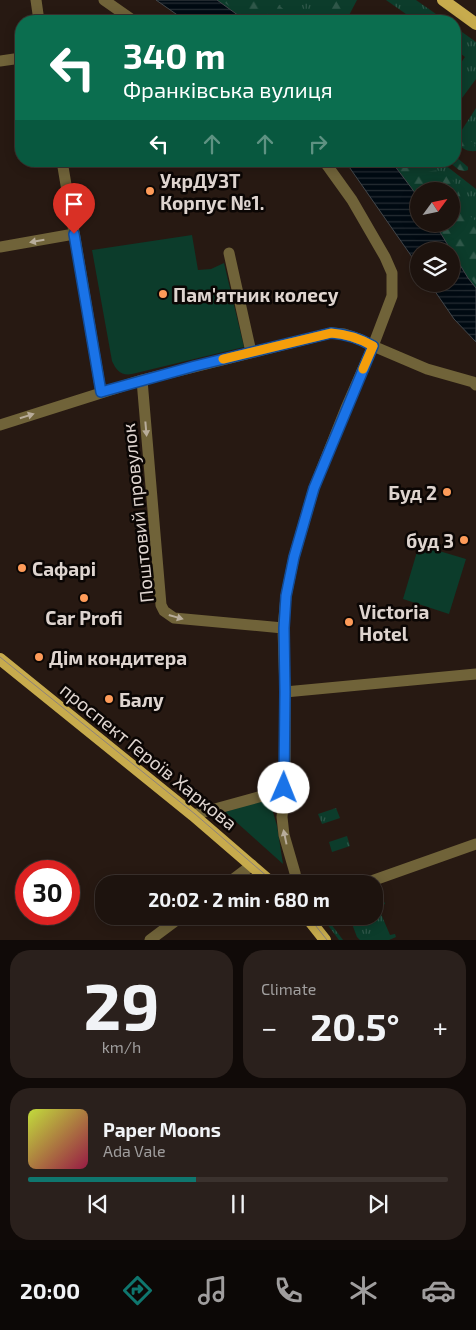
<!DOCTYPE html>
<html lang="en">
<head>
<meta charset="utf-8">
<style>
	body { margin:0; font-family:"Exo 2",sans-serif; background:#2a201c; color:#f1f3f6; height:100vh; display:flex; flex-direction:column; font-size:19px; white-space:nowrap }
	* { box-sizing:border-box; margin:0 }
	p { font-size:16px; color:#a09e9e }
	.icon { flex:none; width:28px; height:28px; fill:none; stroke:currentColor; stroke-width:2; stroke-linecap:round; stroke-linejoin:round }
	.map { position:relative; height:940px; overflow:hidden }
	.panel { display:flex; flex-direction:column; gap:10px; padding:10px; background:#100a08; flex:1 }
	.panel>* { flex:none }
	.banner { position:absolute; left:15px; top:15px; width:446px; height:152px; border-radius:20px; box-shadow:0 2px 12px #0003,0 0 0 1px #3b322e; background:#0b6e4f; color:#fff; overflow:hidden }
	.needle { width:32px; rotate:57deg }
	.fabs { position:absolute; left:410px; top:182px; display:grid; gap:10px }
	.fabs a { display:grid; place-items:center; width:50px; height:50px; border-radius:50%; background:#1d130e; box-shadow:0 2px 12px #0003,0 0 0 1px #3b322e; font-size:25px }
	.speed { position:absolute; left:15px; top:860px; display:flex; gap:10px; font-size:25px; font-weight:700; text-align:center }
	.speed>* { display:grid; place-content:center; width:65px; height:65px; border-radius:50%; background:#1d130e; box-shadow:0 2px 12px #0003,0 0 0 1px #3b322e; line-height:1 }
	.speed .limit { border:8px solid #d22; background:#fff; color:#111 }
	.pin { position:absolute; display:grid; place-items:center; width:42px; height:42px; color:#fff; margin:-51px -21px; border-radius:50% 50% 50% 0; rotate:-45deg; box-shadow:0 0 5px #0007 }
	.pin .icon { rotate:45deg }
	.me { position:absolute; width:55px; margin:-28px; rotate:1deg; stroke-linejoin:round; filter:drop-shadow(0 0 4px #0008) }
	.turn { display:flex; align-items:center; gap:18px; height:105px; padding:0 25px; font-size:22px }
	.turn .icon { width:65px; height:65px; stroke-width:2.5 }
	.turn b { display:block; font-size:35px; line-height:42px }
	.lanes { display:flex; align-items:center; height:48px; padding:0 25px; background:#0003; justify-content:center; gap:25px; direction:ltr }
	.lanes .off { opacity:.35 }
	.big { font-size:38px; font-weight:700; line-height:1.1 }
	.panel .widget { flex:1; display:flex; flex-direction:column; justify-content:center; gap:8px; min-width:0; padding:0 18px; border-radius:20px; background:#2a201c }
	.panel .dial { align-items:center; gap:0 }
	.dial b { font-size:65px; line-height:1 }
	.song { display:flex; align-items:center; gap:15px }
	.cover { width:60px; height:60px; border-radius:8px; background:linear-gradient(135deg,hsl(70 70% 55%),hsl(340 70% 35%)) }
	.played { height:5px; border-radius:2px; background:linear-gradient(90deg,#0f766e 40%,#3b322e 40%) }
	.keys { display:flex; justify-content:space-around; direction:ltr }
	.heat { display:flex; justify-content:space-between; align-items:center; font-size:28px; direction:ltr }
	.panel .tiles { flex:1; display:grid; gap:10px; grid-template-columns:1fr 1fr }
	.widget:last-child { grid-column:span 2 }
	.trip { position:absolute; left:95px; top:875px; width:288px; height:50px; border-radius:20px; background:#1d130e; box-shadow:0 2px 12px #0003,0 0 0 1px #3b322e; font-weight:700; line-height:50px; text-align:center }
	.dock { display:flex; height:80px; justify-content:space-around; align-items:center; background:#0c0806; color:#a09e9e }
	.dock .icon { width:35px; height:35px }
	.dock .current { color:#0f766e }
	.dock b { font-size:22px; color:#f1f3f6 }
	.map>svg:first-child { display:block }
	.grass { fill:url(#grass-tufts) }
	.forest { fill:url(#forest-firs) }
	.park { fill:#0c3c2b }
	.water { fill:url(#water-rules); stroke:#43474b }
	.lines { fill:none; stroke-linecap:round; stroke-linejoin:round }
	.minor { stroke:#706339; stroke-width:11 }
	.major { stroke:#c7ab4d; stroke-width:12 }
	.tram { stroke:#8d827c; stroke-width:1 }
	.oneway { fill:#b8ac9a }
	.route-casing { stroke:#114b97; stroke-width:12 }
	.route { stroke:#1a73e8; stroke-width:9 }
	.slow { stroke:#f59e0b; stroke-width:9 }
	.poi-dot { fill:#fe9b59; stroke:#0b0604; stroke-width:2 }
	.labels { text-anchor:middle; dominant-baseline:central; stroke-width:5; stroke-linejoin:round; paint-order:stroke }
	.poi-label { font-size:19px; font-weight:bold; fill:#ded4cf; stroke:#0b0604; text-anchor:start }
	.street-label { font-size:19px; fill:#ded4cf; stroke:#0b0604 }
</style>
</head>
<body>
<div class="map">
<svg width="476" height="940" viewBox="0 0 476 940">
	<defs>
		<pattern id="grass-tufts" width="24" height="20" patternUnits="userSpaceOnUse" patternTransform="scale(1.25)"><rect width="24" height="20" fill="#0c3c2b"/><path d="M3 7l-1-3M5 7V3M7 7l1-3M15 17l-1-3M17 17v-4M19 17l1-3" fill="none" stroke="#2f5749"/></pattern>
		<pattern id="forest-firs" width="22" height="20" patternUnits="userSpaceOnUse" patternTransform="scale(1.25)"><rect width="22" height="20" fill="#0c3c2b"/><path d="M5 1l3.5 6h-7zM16 11l3.5 6h-7z" fill="#2f5749"/></pattern>
		<pattern id="water-rules" width="6" height="5" patternUnits="userSpaceOnUse" patternTransform="scale(1.25)"><rect width="6" height="5" fill="#000a12"/><path d="M0 2.5h6" fill="none" stroke="#252d33"/></pattern>
	</defs>
	<rect width="100%" height="100%" fill="#271912"/>
	<path class="grass" d="M 217,0 L 357,0 L 346,21 L 246,21 Z
		M 386,0 L 416,0 L 446,21 L 416,21 Z
		M 455,27 L 476,42 L 476,79 L 462,98 L 455,93 L 455,71 L 465,57 L 455,49 Z
		M 476,108 L 476,151 C 467,152 459,148 456,139 Z
		M 391,161 L 432,161 L 436,165 L 440,161 L 476,189 L 476,288 L 468,278 L 435,224 L 451,224 L 451,191 L 419,191 L 419,198 Z
		M 336,808 L 340,818 L 322,824 L 318,814 Z
		M 347,836 L 350,846 L 332,852 L 329,842 Z
		M 379,889 L 385,904 L 378,907 L 390,935 L 395,934 L 396,937 L 389,940 L 360,940 L 357,937 L 349,916 L 374,916 L 374,891 Z
		M 321,916 L 325,916 L 343,940 L 339,940 Z"/>
	<path class="forest" d="M 221,0 L 273,0 L 297,21 L 250,21 Z
		M 334,0 L 355,0 L 346,15 L 345,21 L 320,21 Z
		M 463,134 L 466,135 L 469,140 L 475,144 L 473,149 L 463,147 L 457,143 L 459,136 Z
		M 455,156 L 468,167 L 468,170 L 465,171 L 459,170 L 448,161 L 455,161 Z
		M 393,161 L 415,161 L 418,169 L 426,173 C 461,159 457,211 476,221 L 476,285 L 453,252 L 437,224 L 451,224 L 451,191 L 419,191 L 419,196 Z"/>
	<path class="park" d="M 192,235 L 198,270 L 211,269 L 224,263 L 244,347 L 132,374 C 121,376 116,370 112,361 L 92,250 Z
		M 419,545 L 466,559 L 449,614 L 403,599 Z
		M 269,798 L 277,826 L 283,864 L 225,812 Z"/>
	<path class="water" d="M 156,0 L 217,0 L 246,21 L 186,21 Z
		M 345,161 L 391,161 L 419,198 L 419,224 L 435,224 L 468,278 L 476,288 L 476,342 L 454,319 L 430,284 L 451,284 L 451,251 L 419,251 L 419,267 Z"/>
	<g class="lines">
		<path class="minor" d="M 36,0 L 39,21
			M 104,0 L 134,21
			M 0,61 L 21,58
			M 62,161 L 101,392
			M 0,247 L 74,234
			M 229,253 L 251,352
			M 142,380 L 161,605 L 164,611 L 174,618 L 283,628
			M 0,425 L 142,380 L 331,333 L 344,334 L 359,339 L 373,346 L 427,369 L 473,382 L 476,385
			M 285,692 L 476,674
			M 193,815 L 277,792 L 285,787
			M 227,884 L 252,865
			M 297,884 L 295,873 L 284,835 L 282,817 L 285,782 L 285,692 L 283,628 L 286,596 L 294,557 L 314,488 L 346,408 L 373,346 L 392,296 L 392,273 L 385,257 L 352,200 L 324,161
			M 363,884 L 476,844
			M 150,940 L 182,916"/>
		<path class="major" d="M 443,0 L 476,24
			M 0,659 L 193,815 L 273,884
			M 306,916 L 325,940"/>
		<path class="tram" d="M 0,657 L 195,814 L 276,884
			M 308,916 L 327,940"/>
	</g>
	<defs><path id="oneway-solid" d="M-6-.8H1V-3.2L6.5 0L1 3.2V.8H-6Z" transform="scale(1.25)"/></defs>
	<g class="oneway">
		<use href="#oneway-solid" transform="translate(37 241) rotate(170)"/>
		<use href="#oneway-solid" transform="translate(27 416) rotate(-17)"/>
		<use href="#oneway-solid" transform="translate(146 429) rotate(85)"/>
		<use href="#oneway-solid" transform="translate(176 617) rotate(16)"/>
		<use href="#oneway-solid" transform="translate(285 837) rotate(-102)"/>
	</g>
	<g class="lines">
		<g class="route-casing">
			<path id="route" d="M 74,234 L 101,392 L 195,366 L 331,333 C 347,334 359,338 373,346 L 314,488 L 294,557 L 286,596 L 284,628 L 285,692 L 284,788"/>
		</g>
		<use href="#route" class="route"/>
		<path class="slow" d="M 223,359 L 331,333 C 347,334 359,338 373,346 L 363,369"/>
	</g>
	<g class="poi-dot">
		<circle cx="150" cy="191" r="5"/>
		<circle cx="163" cy="294" r="5"/>
		<circle cx="447" cy="492" r="5"/>
		<circle cx="464" cy="540" r="5"/>
		<circle cx="22" cy="568" r="5"/>
		<circle cx="84" cy="598" r="5"/>
		<circle cx="349" cy="622" r="5"/>
		<circle cx="39" cy="657" r="5"/>
		<circle cx="109" cy="699" r="5"/>
	</g>
	<g class="labels">
		<g class="poi-label">
			<text x="160" y="180">УкрДУЗТ<tspan x="160" dy="22">Корпус №1.</tspan></text>
			<text x="173" y="294">Пам'ятник колесу</text>
			<text x="437" y="492" text-anchor="end">Буд 2</text>
			<text x="454" y="540" text-anchor="end">буд 3</text>
			<text x="32" y="568">Сафарі</text>
			<text x="359" y="611">Victoria<tspan x="359" dy="22">Hotel</tspan></text>
			<text x="84" y="617" text-anchor="middle">Car Profi</text>
			<text x="49" y="657">Дім кондитера</text>
			<text x="119" y="699">Балу</text>
		</g>
		<g class="street-label">
			<text transform="translate(137 513) rotate(-96)">Поштовий провулок</text>
			<text transform="translate(149 756) rotate(39)">проспект Героїв Харкова</text>
		</g>
	</g>
</svg>
<div class="fabs">
<a><svg class="needle" viewBox="-14 -14 28 28"><path d="M0-13l5 13h-10z" fill="#e53935"/><path d="M0 13l5-13h-10z" fill="#a09e9e"/></svg></a>
<a><svg class="icon" aria-label="layers" viewBox="0 0 24 24"><path d="M12 4l9 5-9 5-9-5zM3 14l9 5 9-5"/></svg></a>
</div>
<div class="speed"><div class="limit">30</div></div>
<div class="pin" style="left:74px;top:234px;background:#d93025"><svg class="icon" aria-label="arrive" viewBox="0 0 24 24"><path d="M6 21V4h12l-3 4 3 4H6"/></svg></div>
<svg class="me" style="left:284px;top:788px" viewBox="-20 -20 40 40"><circle r="19" fill="#fff"/><path d="M0-13L10 11 0 6-10 11z" fill="#1a73e8"/></svg>
<div class="trip">20:02 · 2 min · 680 m</div>
<div class="banner">
<div class="turn"><svg class="icon" aria-label="left" viewBox="0 0 24 24"><path d="M17 20v-9H6M10 6l-5 5 5 5"/></svg><div><b>340 m</b>Франківська вулиця</div></div>
<div class="lanes"><svg class="icon" aria-label="left" viewBox="0 0 24 24"><path d="M17 20v-9H6M10 6l-5 5 5 5"/></svg><svg class="icon off" aria-label="ahead" viewBox="0 0 24 24"><path d="M12 20V5M6 11l6-6 6 6"/></svg><svg class="icon off" aria-label="ahead" viewBox="0 0 24 24"><path d="M12 20V5M6 11l6-6 6 6"/></svg><svg class="icon off" aria-label="right" viewBox="0 0 24 24"><path d="M7 20v-9h11M14 6l5 5-5 5"/></svg></div>
</div>
</div>
<section class="panel">
<div class="tiles">
<div class="widget dial"><b>29</b><p>km/h</p></div>
<div class="widget"><p>Climate</p>
<div class="heat"><a>−</a><b class="big">20.5°</b><a>+</a></div>
</div>
<div class="widget">
<div class="song"><i class="cover"></i><div><b>Paper Moons</b><p>Ada Vale</p></div></div>
<div class="played"></div>
<div class="keys"><svg class="icon" aria-label="previous" viewBox="0 0 24 24"><path d="M18 5L8 12l10 7zM5 5v14"/></svg><svg class="icon" aria-label="pause" viewBox="0 0 24 24"><path d="M8 5v14M16 5v14"/></svg><svg class="icon" aria-label="next" viewBox="0 0 24 24"><path d="M6 5l10 7-10 7zM19 5v14"/></svg></div>
</div>
</div>
</section>
<nav class="dock">
<b>20:00</b>
<svg class="icon current" aria-label="directions" viewBox="0 0 24 24"><path d="M12 3l9 9-9 9-9-9zM9 14v-3h6M13 9l2 2-2 2"/></svg>
<svg class="icon" aria-label="music" viewBox="0 0 24 24"><path d="M9 18V5l10-2v13"/><circle cx="6" cy="18" r="3"/><circle cx="16" cy="16" r="3"/></svg>
<svg class="icon" aria-label="phone" viewBox="0 0 24 24"><path d="M5 4h4l2 5-3 2q2 4 5 5l2-3 5 2v4C11 20 4 13 5 4z"/></svg>
<svg class="icon" aria-label="climate" viewBox="0 0 24 24"><path d="M12 3v18M4 7l16 10M4 17L20 7"/></svg>
<svg class="icon" aria-label="car" viewBox="0 0 24 24"><path d="M5 17H2v-5l4-1 3-4h7l3 4 3 1v5h-3M9 17h6M6 11h13"/><circle cx="7" cy="17" r="2"/><circle cx="17" cy="17" r="2"/></svg>
</nav>
</body>
</html>
